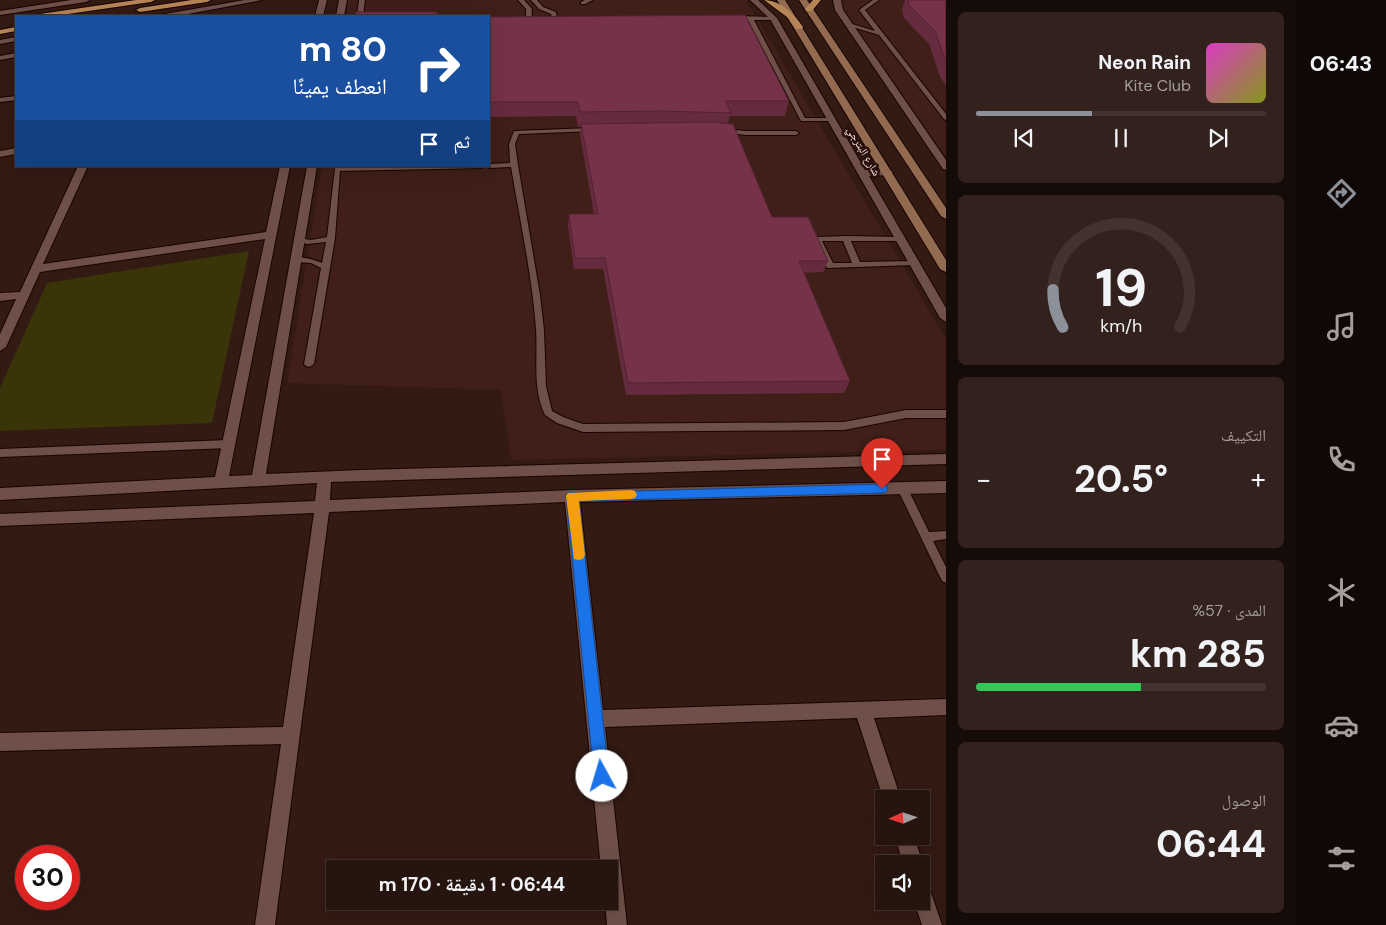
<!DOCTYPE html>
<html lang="ar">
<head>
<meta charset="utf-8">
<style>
	body { margin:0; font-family:"DM Sans","Noto Naskh Arabic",sans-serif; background:#32211c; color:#f1f3f6; direction:rtl; height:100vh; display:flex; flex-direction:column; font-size:19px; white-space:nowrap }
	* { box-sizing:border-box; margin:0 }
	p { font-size:16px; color:#a49e9e }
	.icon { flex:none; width:28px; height:28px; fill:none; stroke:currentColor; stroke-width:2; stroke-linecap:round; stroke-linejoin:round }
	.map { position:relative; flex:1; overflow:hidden; direction:ltr }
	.side { display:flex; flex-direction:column; gap:12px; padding:12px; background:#150b08; width:350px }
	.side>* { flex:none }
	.guide { position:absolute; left:15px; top:15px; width:475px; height:152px; border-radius:0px; box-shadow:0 5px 20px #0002,0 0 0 1px #42332e; direction:rtl; background:#1a4fa0; color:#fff; overflow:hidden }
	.needle { width:32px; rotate:267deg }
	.controls { position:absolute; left:875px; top:790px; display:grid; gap:10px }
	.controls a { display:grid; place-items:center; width:55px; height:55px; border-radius:0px; background:#26140e; box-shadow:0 5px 20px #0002,0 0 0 1px #42332e; font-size:25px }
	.speed { position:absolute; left:15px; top:845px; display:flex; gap:10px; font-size:25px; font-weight:700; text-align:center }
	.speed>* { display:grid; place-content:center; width:65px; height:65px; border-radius:50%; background:#26140e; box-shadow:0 5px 20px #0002,0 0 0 1px #42332e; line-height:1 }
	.speed .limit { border:8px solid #d22; background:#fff; color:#111 }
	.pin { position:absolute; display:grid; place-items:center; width:42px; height:42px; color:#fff; margin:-51px -21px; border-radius:50% 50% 50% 0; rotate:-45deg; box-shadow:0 0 5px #0007 }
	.pin .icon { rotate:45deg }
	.me { position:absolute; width:55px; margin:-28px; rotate:354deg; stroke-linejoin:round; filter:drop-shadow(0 0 4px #0008) }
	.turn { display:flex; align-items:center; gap:18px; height:105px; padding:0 20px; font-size:22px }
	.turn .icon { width:65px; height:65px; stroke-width:2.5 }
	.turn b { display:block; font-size:35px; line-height:42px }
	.then { display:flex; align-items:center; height:48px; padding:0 20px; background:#0003; gap:10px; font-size:19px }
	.big { font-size:38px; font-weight:700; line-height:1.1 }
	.side .tile { flex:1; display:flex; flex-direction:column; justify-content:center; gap:8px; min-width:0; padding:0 18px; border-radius:8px; background:#32211c }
	.side .dial { align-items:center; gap:0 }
	.dial svg { height:130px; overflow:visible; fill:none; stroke:#42332e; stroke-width:7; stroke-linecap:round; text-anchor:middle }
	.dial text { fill:#f1f3f6; stroke:none }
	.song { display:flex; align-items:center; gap:15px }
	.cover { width:60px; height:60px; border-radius:8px; background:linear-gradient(135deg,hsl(310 70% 55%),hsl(70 70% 35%)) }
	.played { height:5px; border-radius:2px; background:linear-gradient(90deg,#8c9099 40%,#42332e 40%) }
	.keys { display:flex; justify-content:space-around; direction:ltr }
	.heat { display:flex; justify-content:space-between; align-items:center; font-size:28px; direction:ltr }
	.charge { height:8px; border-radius:4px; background:linear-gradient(90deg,#34c759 57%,#42332e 0) }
	.trip { position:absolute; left:326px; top:860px; width:292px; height:50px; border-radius:0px; background:#26140e; box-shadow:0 5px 20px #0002,0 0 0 1px #42332e; font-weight:700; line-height:50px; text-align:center; direction:rtl }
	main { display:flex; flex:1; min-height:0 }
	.tab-bar { display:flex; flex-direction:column; width:90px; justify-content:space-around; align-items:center; background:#0f0806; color:#a49e9e }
	.tab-bar .icon { width:35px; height:35px }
	.tab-bar .current { color:#8c9099 }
	.tab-bar b { font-size:22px; color:#f1f3f6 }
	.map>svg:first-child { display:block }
	.built { fill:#3f1f17 }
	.green { fill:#3a3409 }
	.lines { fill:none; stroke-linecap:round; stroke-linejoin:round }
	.service-casing { stroke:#190402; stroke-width:2 }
	.minor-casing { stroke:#190402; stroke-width:2 }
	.secondary-casing { stroke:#190402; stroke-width:2 }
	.primary-casing { stroke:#190402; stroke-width:2 }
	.service { fill:#6e5048; fill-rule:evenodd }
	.minor { fill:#6e5048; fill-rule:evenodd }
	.secondary { fill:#926a50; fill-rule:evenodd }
	.primary { fill:#b68557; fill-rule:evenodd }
	.wall { fill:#652b3e }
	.building { fill:#753248; stroke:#522332 }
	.route { fill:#1a73e8; stroke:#114b97 }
	.slow { fill:#f59e0b }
	.labels { text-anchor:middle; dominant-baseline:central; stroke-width:5; stroke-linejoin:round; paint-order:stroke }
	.far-street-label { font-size:11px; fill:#f7e5e0; stroke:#29100a }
</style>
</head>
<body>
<main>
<nav class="tab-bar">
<b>06:43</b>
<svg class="icon current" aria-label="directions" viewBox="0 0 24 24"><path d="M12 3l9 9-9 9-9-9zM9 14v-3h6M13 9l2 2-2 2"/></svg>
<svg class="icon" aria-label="music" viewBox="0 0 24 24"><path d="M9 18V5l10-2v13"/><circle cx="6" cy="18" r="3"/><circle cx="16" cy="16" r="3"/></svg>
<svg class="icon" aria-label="phone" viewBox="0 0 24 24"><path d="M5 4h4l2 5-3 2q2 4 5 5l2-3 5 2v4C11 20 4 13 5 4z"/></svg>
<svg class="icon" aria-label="climate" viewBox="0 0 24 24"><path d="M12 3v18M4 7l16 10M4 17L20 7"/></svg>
<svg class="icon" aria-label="car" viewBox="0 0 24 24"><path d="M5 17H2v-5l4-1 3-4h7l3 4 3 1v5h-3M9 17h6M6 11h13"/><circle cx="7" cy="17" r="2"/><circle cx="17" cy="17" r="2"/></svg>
<svg class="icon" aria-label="filters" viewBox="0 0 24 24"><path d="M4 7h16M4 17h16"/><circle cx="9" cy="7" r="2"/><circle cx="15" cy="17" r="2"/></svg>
</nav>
<section class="side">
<div class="tile">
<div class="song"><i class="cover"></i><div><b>Neon Rain</b><p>Kite Club</p></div></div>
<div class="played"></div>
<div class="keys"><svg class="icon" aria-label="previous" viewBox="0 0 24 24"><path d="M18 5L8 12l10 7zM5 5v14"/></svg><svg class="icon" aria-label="pause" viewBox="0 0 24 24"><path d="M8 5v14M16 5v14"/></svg><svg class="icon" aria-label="next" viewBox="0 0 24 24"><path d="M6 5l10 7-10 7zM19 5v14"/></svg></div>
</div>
<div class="tile dial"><svg viewBox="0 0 100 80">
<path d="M14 69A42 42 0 1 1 86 69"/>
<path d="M14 69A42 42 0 0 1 8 46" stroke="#8c9099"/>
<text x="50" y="56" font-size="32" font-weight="700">19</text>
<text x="50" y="72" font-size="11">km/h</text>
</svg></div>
<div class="tile"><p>التكييف</p>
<div class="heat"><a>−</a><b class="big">20.5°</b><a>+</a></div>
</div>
<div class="tile"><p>المدى · 57%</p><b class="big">285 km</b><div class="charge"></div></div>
<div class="tile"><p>الوصول</p><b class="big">06:44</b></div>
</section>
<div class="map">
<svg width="946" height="925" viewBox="0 0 946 925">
	<rect width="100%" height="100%" fill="#331a13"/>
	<path class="built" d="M 348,0 L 746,0 L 946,339 L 946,450 L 511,460 L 501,390 L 287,383 L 322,166 L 489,166 L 489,16 L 346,16 Z
		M 841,0 L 946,0 L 946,157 L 840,7 Z"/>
	<path class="green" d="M 249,251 L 212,423 L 0,431 L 0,388 L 47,283 Z"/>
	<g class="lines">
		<g class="service-casing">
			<path id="service" d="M 359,0 L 365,0 L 363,16 L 357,16 Z
				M 518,0 L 524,0 L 532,9 L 531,22 L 526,21 L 526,9 Z
				M 531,0 L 537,0 L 543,7 L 556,12 L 557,21 L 553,21 L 551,14 L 539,9 Z
				M 585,0 L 593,0 L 585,4 L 581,4 L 581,2 Z
				M 873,0 L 879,0 L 865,10 L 946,114 L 946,120 L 944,119 L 879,35 L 846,25 L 849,23 L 875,31 L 859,10 Z
				M 735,16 L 775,17 L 776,18 L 773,20 L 754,20 L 805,118 L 832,118 L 834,119 L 834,121 L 801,121 L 748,20 L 733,19 L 732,18 Z
				M 16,53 L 16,57 L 0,60 L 0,56 Z
				M 16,96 L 16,100 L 0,102 L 0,98 Z
				M 592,128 L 595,130 L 594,131 L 519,134 L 515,144 L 518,165 L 540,295 L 544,330 L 546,386 L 552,411 L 563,417 L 583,424 L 844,422 L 906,410 L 946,410 L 946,418 L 906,418 L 844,430 L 583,432 L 557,423 L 545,415 C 532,389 538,358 536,329 C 532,275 520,221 511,167 L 489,168 L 486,166 L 489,166 L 489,164 L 510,163 L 509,144 L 514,131 Z
				M 724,129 L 746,131 L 796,131 L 799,133 L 796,135 L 746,135 L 722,132 L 722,130 Z
				M 485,166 L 482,168 L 340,171 L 335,238 L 314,364 L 309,367 L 306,366 L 304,364 L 321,268 L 311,263 L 296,262 L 292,260 C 300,255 313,259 322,263 L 326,242 L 307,244 L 295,240 L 299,238 L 311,240 L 327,237 L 335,168 Z
				M 846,236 L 900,237 L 904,239 L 900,241 L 851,241 L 860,262 L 914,261 L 918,263 L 914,265 L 827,268 L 813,239 L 817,237 ZM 822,241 L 843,241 L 852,263 L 833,263 Z
				M 229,440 L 234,444 L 229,448 L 0,457 L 0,449 Z
				M 902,484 L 906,485 L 929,532 L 946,531 L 946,539 L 933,541 L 946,567 L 946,583 L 942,581 L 897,488 L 898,485 Z"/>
		</g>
		<g class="minor-casing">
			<path id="minor" d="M 71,0 L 90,0 L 86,2 L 0,15 L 0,11 Z
				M 245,0 L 262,0 L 177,16 L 161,16 L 165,14 Z
				M 319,0 L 327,0 L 323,16 L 315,16 Z
				M 339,0 L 347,0 L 344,16 L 336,16 Z
				M 750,0 L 758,0 L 777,18 L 865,170 L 888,169 L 893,172 L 888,175 L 869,176 L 946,308 L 946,322 L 940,318 L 770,19 Z
				M 833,0 L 841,0 L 843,10 L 946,160 L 946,170 L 943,169 L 835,10 Z
				M 16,37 L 16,41 L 0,44 L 0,40 Z
				M 16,148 L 16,154 L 0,157 L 0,151 Z
				M 78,166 L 88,166 L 43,264 L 266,232 L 280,166 L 290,166 L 229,476 L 252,475 L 307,166 L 317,166 L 266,474 L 361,470 L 946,454 L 946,464 L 331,482 L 330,500 L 572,490 L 946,481 L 946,493 L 580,502 L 603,710 L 946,699 L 946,715 L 874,718 L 901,799 L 884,799 L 884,801 L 857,718 L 605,727 L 627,925 L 607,925 L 605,901 L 610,901 L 610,869 L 601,869 L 565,502 L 329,512 L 275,925 L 255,925 L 281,744 L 0,751 L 0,733 L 283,727 L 314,513 L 0,526 L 0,514 L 315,501 L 317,483 L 0,500 L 0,488 L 215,477 L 265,239 L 40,272 L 6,347 L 0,351 L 0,334 L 16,299 L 0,301 L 0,293 L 20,292 Z
				M 895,836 L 914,836 L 923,864 L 921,867 L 921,864 L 903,864 Z
				M 921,881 L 928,884 L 942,925 L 922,925 L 914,901 L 921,901 Z"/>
		</g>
		<g class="secondary-casing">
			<path id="secondary" d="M 777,0 L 785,0 L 946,260 L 946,272 L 940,269 Z
				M 799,0 L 807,0 L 946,208 L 946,219 L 941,216 Z"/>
		</g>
		<g class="primary-casing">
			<path id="primary" d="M 136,0 L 155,0 L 151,2 L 54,16 L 36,16 L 40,14 Z
				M 192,0 L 211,0 L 207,2 L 140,12 L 136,10 L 140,8 Z
				M 764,0 C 781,0 794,14 803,27 L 802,29 L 796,29 L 787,17 Z
				M 813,0 L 821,0 L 812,11 L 806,11 L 805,9 Z
				M 16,27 L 16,31 L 0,34 L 0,30 Z"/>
		</g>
		<use href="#service" class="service"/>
		<use href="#minor" class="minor"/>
		<use href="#secondary" class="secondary"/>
		<use href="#primary" class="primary"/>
	</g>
	<path class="wall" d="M 905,0 L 946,0 L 946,85 L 940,77 L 929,44 L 904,18 L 902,10 Z
		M 489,17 L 789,101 L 785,116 L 730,116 L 728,123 L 772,217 L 828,261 L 823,272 L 804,273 L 850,381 L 844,393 L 626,395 L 603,269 L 574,269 L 568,226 L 569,214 L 594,214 L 580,135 L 581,127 L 578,127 L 576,116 L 489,117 Z"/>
	<path class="building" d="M 908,0 L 946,0 L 946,62 L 935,31 L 909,5 Z
		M 356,12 L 437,12 L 436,16 L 355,16 Z
		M 745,15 L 789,101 L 726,101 L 731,113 L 662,111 L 580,112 L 578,102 L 489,102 L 489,17 Z
		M 712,122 L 733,124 L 772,217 L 808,217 L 828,261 L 799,261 L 850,381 L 628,383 L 605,258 L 575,258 L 569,214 L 598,214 L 581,124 Z"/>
	<path class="route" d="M 882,484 L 886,485 L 888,489 L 886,492 L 882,493 L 579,501 L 609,776 L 607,781 L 602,783 L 596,781 L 594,776 L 566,496 L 568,493 Z"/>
	<path class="slow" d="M 631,490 L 635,491 L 637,495 L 635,498 L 631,499 L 579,501 L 585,555 L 583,559 L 578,560 L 574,559 L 566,496 L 568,493 Z"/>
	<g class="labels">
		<g class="far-street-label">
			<text transform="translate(864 151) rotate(60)">شارع البترجي</text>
		</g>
	</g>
</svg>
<div class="controls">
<a><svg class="needle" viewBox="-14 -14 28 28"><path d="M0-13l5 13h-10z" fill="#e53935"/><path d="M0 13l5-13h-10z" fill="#a49e9e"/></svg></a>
<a><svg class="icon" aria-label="sound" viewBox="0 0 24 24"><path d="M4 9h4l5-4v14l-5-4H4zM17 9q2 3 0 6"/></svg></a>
</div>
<div class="speed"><div class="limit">30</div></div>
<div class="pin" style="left:882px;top:489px;background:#d93025"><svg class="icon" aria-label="arrive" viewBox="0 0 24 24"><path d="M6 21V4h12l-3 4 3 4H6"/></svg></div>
<svg class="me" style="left:602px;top:776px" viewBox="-20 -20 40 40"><circle r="19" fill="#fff"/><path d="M0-13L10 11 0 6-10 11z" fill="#1a73e8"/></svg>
<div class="trip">06:44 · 1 دقيقة · 170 m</div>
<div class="guide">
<div class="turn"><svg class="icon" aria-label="right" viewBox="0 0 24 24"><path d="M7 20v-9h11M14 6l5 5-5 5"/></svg><div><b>80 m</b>انعطف يمينًا</div></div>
<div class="then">ثم<svg class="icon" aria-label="arrive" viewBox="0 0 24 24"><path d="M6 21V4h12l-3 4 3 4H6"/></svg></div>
</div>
</div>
</main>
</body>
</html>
